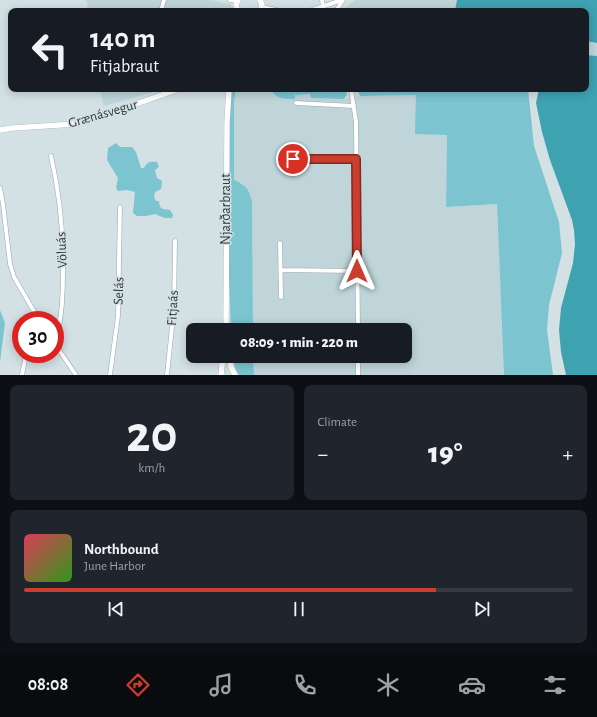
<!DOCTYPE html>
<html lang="en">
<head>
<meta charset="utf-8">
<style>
	body { margin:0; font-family:"Alegreya Sans",sans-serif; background:#20242c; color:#f1f3f6; height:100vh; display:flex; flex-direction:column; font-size:15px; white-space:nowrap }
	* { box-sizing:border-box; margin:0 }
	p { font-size:13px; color:#9ea1a6 }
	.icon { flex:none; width:22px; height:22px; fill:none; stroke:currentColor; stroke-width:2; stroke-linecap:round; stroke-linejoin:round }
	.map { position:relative; height:375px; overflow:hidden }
	.sheet { display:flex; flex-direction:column; gap:10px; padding:10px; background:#0d0f14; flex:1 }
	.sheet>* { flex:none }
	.banner { position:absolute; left:8px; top:8px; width:581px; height:84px; border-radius:8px; box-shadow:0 2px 10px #0003; background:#171b24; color:#f1f3f6; overflow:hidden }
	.speed { position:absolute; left:12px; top:311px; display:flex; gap:8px; font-size:20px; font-weight:700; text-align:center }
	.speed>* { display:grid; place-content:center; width:52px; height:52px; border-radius:50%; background:#171b24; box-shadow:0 2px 10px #0003; line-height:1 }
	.speed .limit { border:6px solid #d22; background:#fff; color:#111 }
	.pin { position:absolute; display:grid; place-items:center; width:34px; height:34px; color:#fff; margin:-17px; border:2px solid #fff; border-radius:50%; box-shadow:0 1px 4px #0007 }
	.me { position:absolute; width:44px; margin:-22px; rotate:0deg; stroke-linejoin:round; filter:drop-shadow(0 0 3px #0008) }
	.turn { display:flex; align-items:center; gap:14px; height:84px; padding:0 16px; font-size:18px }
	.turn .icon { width:52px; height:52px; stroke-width:2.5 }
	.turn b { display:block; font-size:28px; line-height:34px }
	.big { font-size:30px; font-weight:800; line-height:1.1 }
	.sheet .card { flex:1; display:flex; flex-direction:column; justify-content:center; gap:6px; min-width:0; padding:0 14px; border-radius:8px; background:#20242c }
	.sheet .dial { align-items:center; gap:0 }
	.dial b { font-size:52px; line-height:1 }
	.song { display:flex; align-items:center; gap:12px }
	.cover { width:48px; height:48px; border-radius:6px; background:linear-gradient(135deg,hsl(350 70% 55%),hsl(110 70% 35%)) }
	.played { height:4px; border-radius:2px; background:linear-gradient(90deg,#ca3d2f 75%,#363941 75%) }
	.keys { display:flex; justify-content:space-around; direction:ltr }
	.heat { display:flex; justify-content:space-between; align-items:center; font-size:22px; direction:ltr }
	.sheet .tiles { flex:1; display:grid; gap:10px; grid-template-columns:1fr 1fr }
	.card:last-child { grid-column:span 2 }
	.trip { position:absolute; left:186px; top:323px; width:226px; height:40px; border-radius:8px; background:#171b24; box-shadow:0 2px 10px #0003; font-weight:800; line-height:40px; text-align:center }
	.menu { display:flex; height:64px; justify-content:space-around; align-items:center; background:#090b0e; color:#9ea1a6 }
	.menu .icon { width:28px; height:28px }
	.menu .on { color:#ca3d2f }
	.menu b { font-size:18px; color:#f1f3f6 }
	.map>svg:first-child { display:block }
	.built { fill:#bfd5da }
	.green { fill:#7cc4d0 }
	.water { fill:#3fa2b1 }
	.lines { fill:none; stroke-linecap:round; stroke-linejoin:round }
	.street-casing { stroke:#98a6a8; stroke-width:5 }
	.secondary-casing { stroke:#98a6a8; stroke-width:6 }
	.street { stroke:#fff; stroke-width:4 }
	.secondary { stroke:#fff; stroke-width:5.5 }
	.route-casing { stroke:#83281f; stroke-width:10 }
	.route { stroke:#ca3d2f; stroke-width:7 }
	.labels { text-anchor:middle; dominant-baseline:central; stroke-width:3; stroke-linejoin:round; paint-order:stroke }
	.street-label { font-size:14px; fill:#323738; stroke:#d3e1e4 }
</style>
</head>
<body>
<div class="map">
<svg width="597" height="375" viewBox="0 0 597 375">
	<rect width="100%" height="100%" fill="#d3e1e4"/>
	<path class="built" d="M 85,0 L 212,0 L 231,5 L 235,11 L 86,11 L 88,3 Z
		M 355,0 L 537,0 L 536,11 L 341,11 Z
		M 586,41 L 597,43 L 597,56 L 586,55 Z
		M 100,89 L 164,89 L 104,106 Z
		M 236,89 L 270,89 L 272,92 L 295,95 L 311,94 L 311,98 L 344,99 L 360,96 L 416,95 L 447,135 L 446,207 L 497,204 L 504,375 L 254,375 L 253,356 L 405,356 L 405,330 L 253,330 L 252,201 L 243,184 L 234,180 L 234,102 Z"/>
	<path class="green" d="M 232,89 L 236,89 L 234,102 L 234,180 C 247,186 248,188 252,201 L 253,330 L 231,330 L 229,277 L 229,122 Z
		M 270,89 L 346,89 L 347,94 L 344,99 L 311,98 L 310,94 L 295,95 L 295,99 C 284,99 276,99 270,89 Z
		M 357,89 L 528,89 L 534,146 L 559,222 L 562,253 L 549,305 L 547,330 L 553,375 L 504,375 L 497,204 L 446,207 L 447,135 L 415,134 L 416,95 L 360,96 Z
		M 116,143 L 120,147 L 132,147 L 136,152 L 141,168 L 144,168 C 147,162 150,161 157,162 L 159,167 L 155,170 L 157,178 L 162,181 L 161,189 L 155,192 L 154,197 L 156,201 L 159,201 L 160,207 L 163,209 L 170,210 L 173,215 L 172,218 L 165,218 L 155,214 L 146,216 L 137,216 L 133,213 L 135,192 L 127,190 L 118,191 L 116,188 L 118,178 L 107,160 L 108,148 Z
		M 0,310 L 5,323 L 0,362 Z
		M 232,356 L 253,356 L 254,375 L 239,375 L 236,370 Z"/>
	<path class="water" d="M 457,0 L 597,0 L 597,43 L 586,41 L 586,11 L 455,11 Z
		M 586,55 L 597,56 L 597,375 L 566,375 L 561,352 L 559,330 L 561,308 L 573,263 L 575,244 L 574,230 L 572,220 L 550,160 L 542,132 L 536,103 L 539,89 L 586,89 Z"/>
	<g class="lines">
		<g class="street-casing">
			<path id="street" d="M 230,0 L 237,1
				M 322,0 L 323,7
				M 262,7 L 281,11
				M 161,11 L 164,0
				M 309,11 L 342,0
				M 336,11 L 343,0
				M 351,89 L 356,122 L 358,330
				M 296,103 L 354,106
				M 51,156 C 62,204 65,254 62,303 C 61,317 58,331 56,345
				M 289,159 L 356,159
				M 0,188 L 3,204 L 10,264 L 14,277 L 39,320
				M 280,243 L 281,297
				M 281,270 L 357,271
				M 55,344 L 76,375
				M 358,356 L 358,375
				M 22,375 L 26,354
				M 110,375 L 118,316 L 120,207
				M 167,375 L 174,308 L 175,241"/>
		</g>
		<g class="secondary-casing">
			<path id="secondary" d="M 260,0 L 262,4 L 261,11
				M 238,11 L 236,5 L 238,0
				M 0,130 L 13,128 L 75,124 L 90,120 L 179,89
				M 226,330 L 227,123 L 229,89
				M 229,356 L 231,367 L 235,375
				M 221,375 L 223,356"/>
		</g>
		<use href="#street" class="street"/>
		<use href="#secondary" class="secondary"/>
	</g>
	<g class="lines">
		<g class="route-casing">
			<path id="route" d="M 293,159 L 356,159 L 357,271"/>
		</g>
		<use href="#route" class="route"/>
	</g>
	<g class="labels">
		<g class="street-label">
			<text transform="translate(103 114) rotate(-16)">Grænásvegur</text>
			<text transform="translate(226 209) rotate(-90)">Njarðarbraut</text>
			<text transform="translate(62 250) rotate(-92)">Völuás</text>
			<text transform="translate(119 291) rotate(-88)">Selás</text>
			<text transform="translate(173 308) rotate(-87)">Fitjaás</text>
		</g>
	</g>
</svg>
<div class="speed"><div class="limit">30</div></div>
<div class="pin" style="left:293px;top:159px;background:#d93025"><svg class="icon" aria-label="arrive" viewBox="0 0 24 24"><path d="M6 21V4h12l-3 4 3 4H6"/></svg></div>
<svg class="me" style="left:357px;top:271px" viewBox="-20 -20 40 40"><path d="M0-17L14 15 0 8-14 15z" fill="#ca3d2f" stroke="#fff" stroke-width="4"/></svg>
<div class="trip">08:09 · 1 min · 220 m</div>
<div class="banner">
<div class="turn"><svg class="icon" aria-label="left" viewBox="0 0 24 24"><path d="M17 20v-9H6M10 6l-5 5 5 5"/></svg><div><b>140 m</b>Fitjabraut</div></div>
</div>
</div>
<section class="sheet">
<div class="tiles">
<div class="card dial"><b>20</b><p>km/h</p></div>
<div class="card"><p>Climate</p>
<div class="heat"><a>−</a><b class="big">19°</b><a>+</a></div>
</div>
<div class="card">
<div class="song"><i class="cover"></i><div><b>Northbound</b><p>June Harbor</p></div></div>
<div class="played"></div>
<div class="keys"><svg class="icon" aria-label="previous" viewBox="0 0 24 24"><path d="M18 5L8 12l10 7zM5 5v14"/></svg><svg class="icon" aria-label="pause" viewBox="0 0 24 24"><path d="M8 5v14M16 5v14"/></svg><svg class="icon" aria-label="next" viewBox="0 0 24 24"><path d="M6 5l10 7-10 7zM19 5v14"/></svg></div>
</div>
</div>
</section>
<nav class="menu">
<b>08:08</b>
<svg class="icon on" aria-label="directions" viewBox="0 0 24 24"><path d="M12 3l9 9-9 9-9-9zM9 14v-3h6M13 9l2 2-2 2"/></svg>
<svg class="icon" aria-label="music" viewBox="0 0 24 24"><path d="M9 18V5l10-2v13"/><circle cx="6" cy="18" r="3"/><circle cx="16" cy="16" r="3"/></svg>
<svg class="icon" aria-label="phone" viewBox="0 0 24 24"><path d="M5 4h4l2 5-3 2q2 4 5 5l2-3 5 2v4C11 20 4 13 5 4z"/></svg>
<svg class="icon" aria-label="climate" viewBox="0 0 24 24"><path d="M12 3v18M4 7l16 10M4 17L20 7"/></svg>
<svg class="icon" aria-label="car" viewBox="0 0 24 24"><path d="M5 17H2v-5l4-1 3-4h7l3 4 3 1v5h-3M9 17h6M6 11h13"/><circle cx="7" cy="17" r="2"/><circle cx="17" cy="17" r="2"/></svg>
<svg class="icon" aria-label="filters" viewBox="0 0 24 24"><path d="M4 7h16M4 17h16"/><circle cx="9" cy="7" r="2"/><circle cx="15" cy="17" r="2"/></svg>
</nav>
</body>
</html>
